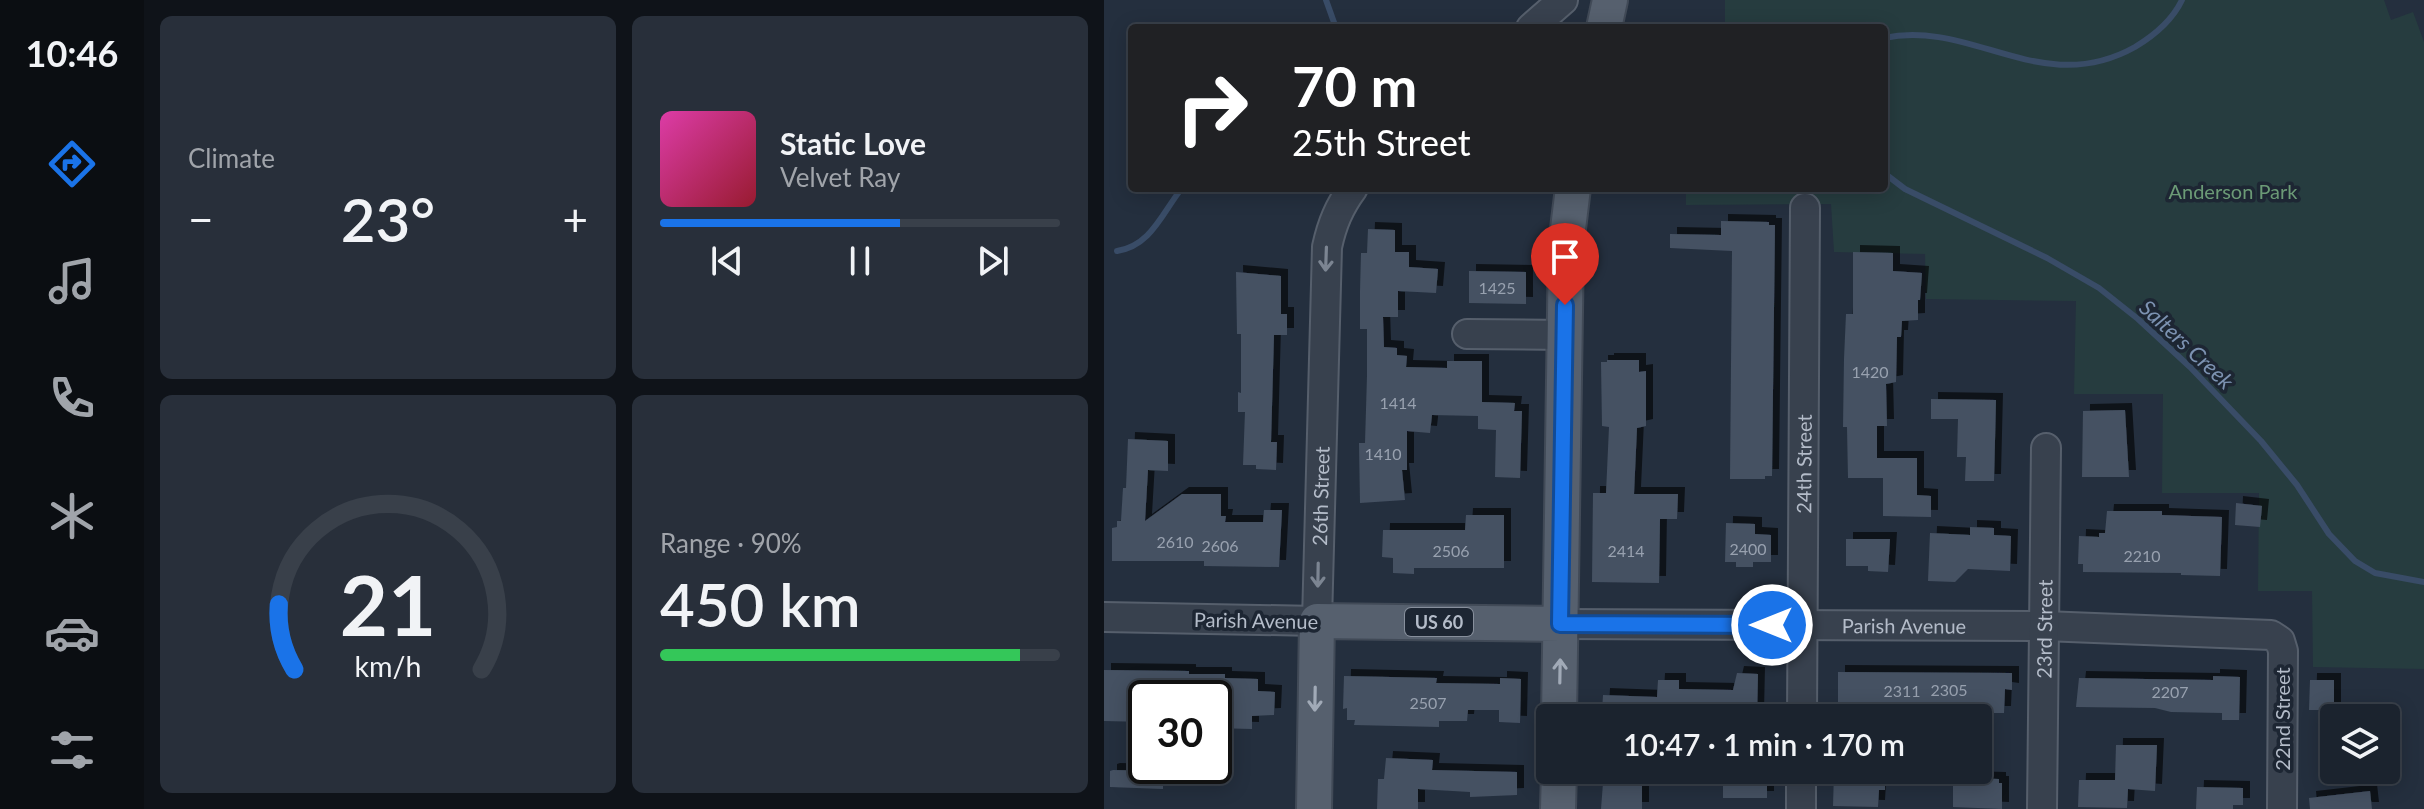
<!DOCTYPE html>
<html lang="en">
<head>
<meta charset="utf-8">
<style>
	body { margin:0; font-family:Lato,sans-serif; background:#282f3a; color:#f1f3f6; height:100vh; display:flex; flex-direction:column; font-size:30px; white-space:nowrap }
	* { box-sizing:border-box; margin:0 }
	p { font-size:26px; color:#a0a4aa }
	.icon { flex:none; width:44px; height:44px; fill:none; stroke:currentColor; stroke-width:2; stroke-linecap:round; stroke-linejoin:round }
	.map { position:relative; flex:1; overflow:hidden }
	.details { display:flex; flex-direction:column; gap:16px; padding:16px; background:#0f1319; width:960px }
	.details>* { flex:none }
	.top-card { position:absolute; left:24px; top:24px; width:760px; height:168px; border-radius:8px; box-shadow:0 4px 20px #0003,0 0 0 2px #39404a; background:#202124; color:#fff; overflow:hidden }
	.controls { position:absolute; left:1216px; top:704px; display:grid; gap:16px }
	.controls a { display:grid; place-items:center; width:80px; height:80px; border-radius:8px; background:#1b232e; box-shadow:0 4px 20px #0003,0 0 0 2px #39404a; font-size:40px }
	.speed { position:absolute; left:24px; top:680px; display:flex; gap:16px; font-size:40px; font-weight:700; text-align:center }
	.speed>* { display:grid; place-content:center; width:104px; height:104px; border-radius:50%; background:#1b232e; box-shadow:0 4px 20px #0003,0 0 0 2px #39404a; line-height:1 }
	.speed .limit { border:4px solid #111; border-radius:12px; background:#fff; color:#111 }
	.pin { position:absolute; display:grid; place-items:center; width:68px; height:68px; color:#fff; margin:-82px -34px; border-radius:50% 50% 50% 0; rotate:-45deg; box-shadow:0 0 8px #0007 }
	.pin .icon { rotate:45deg }
	.me { position:absolute; width:88px; margin:-44px; rotate:270deg; stroke-linejoin:round; filter:drop-shadow(0 0 6px #0008) }
	.turn { display:flex; align-items:center; gap:28px; height:168px; padding:0 32px; font-size:36px }
	.turn .icon { width:104px; height:104px; stroke-width:2.5 }
	.turn b { display:block; font-size:56px; line-height:68px }
	.big { font-size:60px; font-weight:600; line-height:1.1 }
	.details .tile { flex:1; display:flex; flex-direction:column; justify-content:center; gap:12px; min-width:0; padding:0 28px; border-radius:12px; background:#282f3a }
	.details .dial { align-items:center; gap:0 }
	.dial svg { height:208px; overflow:visible; fill:none; stroke:#39404a; stroke-width:7; stroke-linecap:round; text-anchor:middle }
	.dial text { fill:#f1f3f6; stroke:none }
	.song { display:flex; align-items:center; gap:24px }
	.cover { width:96px; height:96px; border-radius:12px; background:linear-gradient(135deg,hsl(320 70% 55%),hsl(350 70% 35%)) }
	.played { height:8px; border-radius:4px; background:linear-gradient(90deg,#1a73e8 60%,#39404a 60%) }
	.keys { display:flex; justify-content:space-around; direction:ltr }
	.heat { display:flex; justify-content:space-between; align-items:center; font-size:44px; direction:ltr }
	.charge { height:12px; border-radius:6px; background:linear-gradient(90deg,#34c759 90%,#39404a 0) }
	.details .tiles { flex:1; display:grid; gap:16px; grid-template-columns:repeat(2,1fr) }
	.trip { position:absolute; left:432px; top:704px; width:456px; height:80px; border-radius:8px; background:#1b232e; box-shadow:0 4px 20px #0003,0 0 0 2px #39404a; font-weight:600; line-height:80px; text-align:center }
	main { display:flex; flex:1; min-height:0 }
	.menu { display:flex; flex-direction:column; width:144px; justify-content:space-around; align-items:center; background:#0b0e12; color:#a0a4aa }
	.menu .icon { width:56px; height:56px }
	.menu .active { color:#1a73e8 }
	.menu b { font-size:36px; color:#f1f3f6 }
	.map>svg:first-child { display:block }
	.green { fill:#263c3f }
	.lines { fill:none; stroke-linecap:round; stroke-linejoin:round }
	.stream { stroke:#394c67; stroke-width:6 }
	.building { fill:#455162; filter:url(#shadow) }
	.minor-casing { stroke:#565f6c; stroke-width:32 }
	.major-casing { stroke:#414a57; stroke-width:38 }
	.minor { stroke:#38414e; stroke-width:28 }
	.major { stroke:#56606e; stroke-width:34 }
	.oneway { stroke:#7c8592 }
	.oneway2 { stroke:#a1aab7 }
	.route-casing { stroke:#114b97; stroke-width:20 }
	.route { stroke:#1a73e8; stroke-width:14 }
	.labels { text-anchor:middle; dominant-baseline:central; stroke-width:7; stroke-linejoin:round; paint-order:stroke }
	.number-label { font-size:16px; fill:#98a1af }
	.shield { fill:#1d2633; stroke:#878f9c; stroke-width:2 }
	.shield-label { font-size:18px; font-weight:bold; fill:#b4bcc9 }
	.park-label { font-size:20px; fill:#6b9a76; stroke:#1d2633 }
	.street-label { font-size:20px; fill:#b4bcc9; stroke:#1d2633 }
	.water-label { font-size:22px; font-style:italic; fill:#7c92b1; stroke:#1d2633 }
</style>
</head>
<body>
<main>
<nav class="menu">
<b>10:46</b>
<svg class="icon active" aria-label="directions" viewBox="0 0 24 24"><path d="M12 3l9 9-9 9-9-9zM9 14v-3h6M13 9l2 2-2 2"/></svg>
<svg class="icon" aria-label="music" viewBox="0 0 24 24"><path d="M9 18V5l10-2v13"/><circle cx="6" cy="18" r="3"/><circle cx="16" cy="16" r="3"/></svg>
<svg class="icon" aria-label="phone" viewBox="0 0 24 24"><path d="M5 4h4l2 5-3 2q2 4 5 5l2-3 5 2v4C11 20 4 13 5 4z"/></svg>
<svg class="icon" aria-label="climate" viewBox="0 0 24 24"><path d="M12 3v18M4 7l16 10M4 17L20 7"/></svg>
<svg class="icon" aria-label="car" viewBox="0 0 24 24"><path d="M5 17H2v-5l4-1 3-4h7l3 4 3 1v5h-3M9 17h6M6 11h13"/><circle cx="7" cy="17" r="2"/><circle cx="17" cy="17" r="2"/></svg>
<svg class="icon" aria-label="filters" viewBox="0 0 24 24"><path d="M4 7h16M4 17h16"/><circle cx="9" cy="7" r="2"/><circle cx="15" cy="17" r="2"/></svg>
</nav>
<section class="details">
<div class="tiles">
<div class="tile"><p>Climate</p>
<div class="heat"><a>−</a><b class="big">23°</b><a>+</a></div>
</div>
<div class="tile">
<div class="song"><i class="cover"></i><div><b>Static Love</b><p>Velvet Ray</p></div></div>
<div class="played"></div>
<div class="keys"><svg class="icon" aria-label="previous" viewBox="0 0 24 24"><path d="M18 5L8 12l10 7zM5 5v14"/></svg><svg class="icon" aria-label="pause" viewBox="0 0 24 24"><path d="M8 5v14M16 5v14"/></svg><svg class="icon" aria-label="next" viewBox="0 0 24 24"><path d="M6 5l10 7-10 7zM19 5v14"/></svg></div>
</div>
<div class="tile dial"><svg viewBox="0 0 100 80">
<path d="M14 69A42 42 0 1 1 86 69"/>
<path d="M14 69A42 42 0 0 1 8 44" stroke="#1a73e8"/>
<text x="50" y="56" font-size="32" font-weight="700">21</text>
<text x="50" y="72" font-size="11">km/h</text>
</svg></div>
<div class="tile"><p>Range · 90%</p><b class="big">450 km</b><div class="charge"></div></div>
</div>
</section>
<div class="map">
<svg width="1320" height="809" viewBox="0 0 1320 809">
	<defs>
		<filter id="shadow"><feDropShadow dx="7" dy="-7" stdDeviation="0" flood-color="#0009"/></filter>
	</defs>
	<rect width="100%" height="100%" fill="#242f3e"/>
	<path class="green" d="M 621,0 L 1280,0 L 1287,20 L 1309,12 L 1320,42 L 1320,669 L 1209,667 L 1208,591 L 1154,591 L 1155,493 L 1058,493 L 1059,394 L 970,394 L 972,301 L 822,299 L 821,254 L 730,252 L 727,204 L 582,205 L 582,188 L 780,188 L 780,28 L 621,28 Z"/>
	<g class="lines">
		<path class="stream" d="M 222,0 L 232,28
			M 780,38 C 868,19 938,99 1031,47 C 1051,35 1068,21 1078,0
			M 780,173 L 801,189 L 943,258 L 995,288 L 1034,319 L 1086,367 L 1157,441 L 1193,485 L 1225,534 L 1251,561 L 1271,573 L 1320,582
			M 13,251 C 47,246 58,213 78,188"/>
	</g>
	<path class="building" d="M 617,221 L 665,222 L 665,225 L 671,225 L 668,476 L 661,476 L 661,479 L 626,479 L 628,251 L 566,248 L 566,234 L 617,235 Z
		M 264,229 L 291,230 L 291,252 L 305,252 L 305,267 L 334,269 L 332,293 L 294,291 L 294,317 L 279,317 L 280,347 L 293,348 L 293,355 L 303,356 L 302,367 L 343,368 L 343,361 L 378,361 L 378,402 L 411,403 L 410,411 L 418,411 L 416,478 L 391,477 L 392,430 L 374,429 L 374,416 L 328,415 L 326,433 L 303,431 L 303,470 L 298,470 L 301,500 L 256,503 L 255,443 L 261,443 L 263,376 L 263,329 L 256,329 L 256,292 L 257,253 L 263,253 Z
		M 749,252 L 789,253 L 789,271 L 818,273 L 816,300 L 814,300 L 814,320 L 798,321 L 797,337 L 793,337 L 792,382 L 782,384 L 783,426 L 773,426 L 773,458 L 813,458 L 813,495 L 827,496 L 827,517 L 779,516 L 779,478 L 744,478 L 743,427 L 739,427 L 740,359 L 742,314 L 749,314 Z
		M 365,271 L 422,272 L 422,304 L 365,303 Z
		M 132,272 L 177,276 L 177,314 L 183,314 L 183,335 L 170,335 L 167,442 L 173,442 L 172,470 L 152,469 L 152,465 L 139,465 L 141,412 L 134,412 L 134,392 L 137,393 L 137,334 L 133,334 Z
		M 503,360 L 535,360 L 535,372 L 542,371 L 542,426 L 533,428 L 530,494 L 574,494 L 573,519 L 556,519 L 555,583 L 488,582 L 489,493 L 502,493 L 505,427 L 498,426 L 497,362 L 503,362 Z
		M 827,399 L 892,400 L 890,481 L 861,481 L 862,457 L 853,457 L 854,419 L 827,419 Z
		M 1021,410 L 1025,477 L 978,477 L 979,411 Z
		M 24,439 L 64,441 L 64,471 L 44,470 L 41,521 L 78,494 L 117,494 L 117,516 L 122,516 L 121,522 L 159,522 L 160,510 L 178,510 L 175,567 L 100,566 L 100,561 L 8,561 L 8,528 L 13,527 L 13,521 L 17,521 L 19,488 L 22,488 Z
		M 1132,503 L 1158,506 L 1156,527 L 1131,525 Z
		M 1003,511 L 1058,511 L 1058,515 L 1118,517 L 1116,576 L 1077,575 L 1077,573 L 979,572 L 979,564 L 974,564 L 975,536 L 995,537 L 995,533 L 1001,533 Z
		M 362,515 L 400,515 L 400,568 L 310,568 L 310,574 L 289,573 L 289,558 L 278,557 L 279,530 L 361,530 Z
		M 622,523 L 651,524 L 651,534 L 667,535 L 667,562 L 649,562 L 649,567 L 632,567 L 632,562 L 621,562 Z
		M 866,527 L 890,528 L 890,535 L 907,536 L 906,571 L 864,569 L 851,582 L 824,581 L 826,533 L 866,535 Z
		M 742,539 L 786,539 L 784,572 L 764,571 L 764,566 L 742,566 Z
		M 0,670 L 85,671 L 85,674 L 121,674 L 121,678 L 154,679 L 154,691 L 171,692 L 170,715 L 148,716 L 148,729 L 110,728 L 110,698 L 42,698 L 42,722 L 0,721 Z
		M 734,672 L 908,673 L 908,690 L 901,689 L 900,713 L 876,713 L 876,705 L 863,703 L 767,702 L 767,718 L 740,718 L 740,702 L 734,702 Z
		M 633,673 L 654,674 L 653,718 L 514,718 L 515,713 L 498,712 L 499,695 L 553,697 L 554,680 L 575,680 L 575,689 L 629,690 Z
		M 240,676 L 333,678 L 332,683 L 396,684 L 396,678 L 417,679 L 416,723 L 395,722 L 395,710 L 364,710 L 363,721 L 335,721 L 335,727 L 250,725 L 251,720 L 243,720 L 243,708 L 239,709 Z
		M 1109,676 L 1136,677 L 1135,720 L 1118,720 L 1118,713 L 1067,712 L 1051,708 L 972,707 L 975,678 L 1109,680 Z
		M 1206,680 L 1230,680 L 1230,710 L 1205,710 Z
		M 1012,745 L 1053,745 L 1051,791 L 1024,789 L 1023,808 L 974,807 L 975,780 L 1011,780 Z
		M 282,758 L 329,760 L 328,770 L 413,772 L 413,795 L 366,797 L 366,792 L 314,789 L 314,809 L 273,809 L 274,779 L 280,779 Z
		M 9,770 L 59,771 L 59,789 L 6,787 L 6,771 Z
		M 500,770 L 538,770 L 538,809 L 497,809 Z
		M 619,770 L 663,770 L 663,798 L 619,798 Z
		M 730,773 L 781,774 L 781,790 L 775,790 L 774,807 L 729,806 Z
		M 858,778 L 895,779 L 895,783 L 898,783 L 898,809 L 849,807 L 849,782 L 858,783 Z
		M 1093,787 L 1139,788 L 1139,805 L 1129,805 L 1129,809 L 1092,809 Z
		M 1266,791 L 1268,809 L 1206,809 L 1205,798 Z"/>
	<g class="lines">
		<g class="minor-casing">
			<g id="minor">
				<path d="M 427,28 L 459,0"/>
				<path d="M 363,334 L 461,335"/>
				<path id="s1" d="M 0,617 L 213,621 L 223,247 C 228,224 235,207 249,188"/>
				<path id="s2" d="M 456,624 L 940,626 L 1167,635 L 1176,641 L 1179,651 L 1178,809"/>
				<path id="s3" d="M 698,718 L 701,208"/>
				<path d="M 697,809 L 697,770"/>
				<path id="s4" d="M 938,809 L 942,448"/>
			</g>
		</g>
		<g class="major-casing">
			<path id="major" d="M 500,28 L 506,0
				M 455,718 L 462,245 L 469,188
				M 210,809 L 213,621 L 456,624
				M 454,809 L 455,770"/>
		</g>
		<use href="#minor" class="minor"/>
		<use href="#major" class="major"/>
	</g>
	<defs><path id="oneway-shaft" d="M-6 0H5M1.5-3L5.5 0L1.5 3" fill="none" stroke-width="1.6" stroke-linecap="round" stroke-linejoin="round" transform="scale(2)"/></defs>
	<g class="oneway">
		<use href="#oneway-shaft" transform="translate(222 259) rotate(92)"/>
		<use href="#oneway-shaft" transform="translate(214 575) rotate(91)"/>
	</g>
	<g class="oneway2">
		<use href="#oneway-shaft" transform="translate(456 671) rotate(-89)"/>
		<use href="#oneway-shaft" transform="translate(211 699) rotate(91)"/>
	</g>
	<g class="lines">
		<g class="route-casing">
			<path id="route" d="M 461,305 L 456,624 L 668,625"/>
		</g>
		<use href="#route" class="route"/>
	</g>
	<g class="labels">
		<g class="number-label">
			<text x="393" y="287">1425</text>
			<text x="766" y="371">1420</text>
			<text x="294" y="402">1414</text>
			<text x="279" y="453">1410</text>
			<text x="71" y="541">2610</text>
			<text x="116" y="545">2606</text>
			<text x="644" y="548">2400</text>
			<text x="347" y="550">2506</text>
			<text x="522" y="550">2414</text>
			<text x="1038" y="555">2210</text>
			<text x="845" y="689">2305</text>
			<text x="798" y="690">2311</text>
			<text x="1066" y="691">2207</text>
			<text x="324" y="702">2507</text>
		</g>
		<rect class="shield" x="301" y="608" width="68" height="28" rx="6"/>
		<g class="shield-label">
			<text x="335" y="622">US 60</text>
		</g>
		<g class="park-label">
			<text x="1129" y="191">Anderson Park</text>
		</g>
		<g class="street-label">
			<text stroke="none"><textPath href="#s3" startOffset="254">24th Street</textPath></text>
			<text stroke="none"><textPath href="#s1" startOffset="338">26th Street</textPath></text>
			<text transform="translate(152 620) rotate(1)">Parish Avenue</text>
			<text stroke="none"><textPath href="#s2" startOffset="344">Parish Avenue</textPath></text>
			<text stroke="none"><textPath href="#s4" startOffset="180">23rd Street</textPath></text>
			<text transform="translate(1178 719) rotate(-90)">22nd Street</text>
		</g>
		<g class="water-label">
			<text transform="translate(1083 344) rotate(43)">Salters Creek</text>
		</g>
	</g>
</svg>
<div class="controls">
<a><svg class="icon" aria-label="layers" viewBox="0 0 24 24"><path d="M12 4l9 5-9 5-9-5zM3 14l9 5 9-5"/></svg></a>
</div>
<div class="speed"><div class="limit">30</div></div>
<div class="pin" style="left:461px;top:305px;background:#d93025"><svg class="icon" aria-label="arrive" viewBox="0 0 24 24"><path d="M6 21V4h12l-3 4 3 4H6"/></svg></div>
<svg class="me" style="left:668px;top:625px" viewBox="-20 -20 40 40"><circle r="17" fill="#1a73e8" stroke="#fff" stroke-width="3"/><path d="M0-11L8 9 0 5-8 9z" fill="#fff"/></svg>
<div class="trip">10:47 · 1 min · 170 m</div>
<div class="top-card">
<div class="turn"><svg class="icon" aria-label="right" viewBox="0 0 24 24"><path d="M7 20v-9h11M14 6l5 5-5 5"/></svg><div><b>70 m</b>25th Street</div></div>
</div>
</div>
</main>
</body>
</html>
